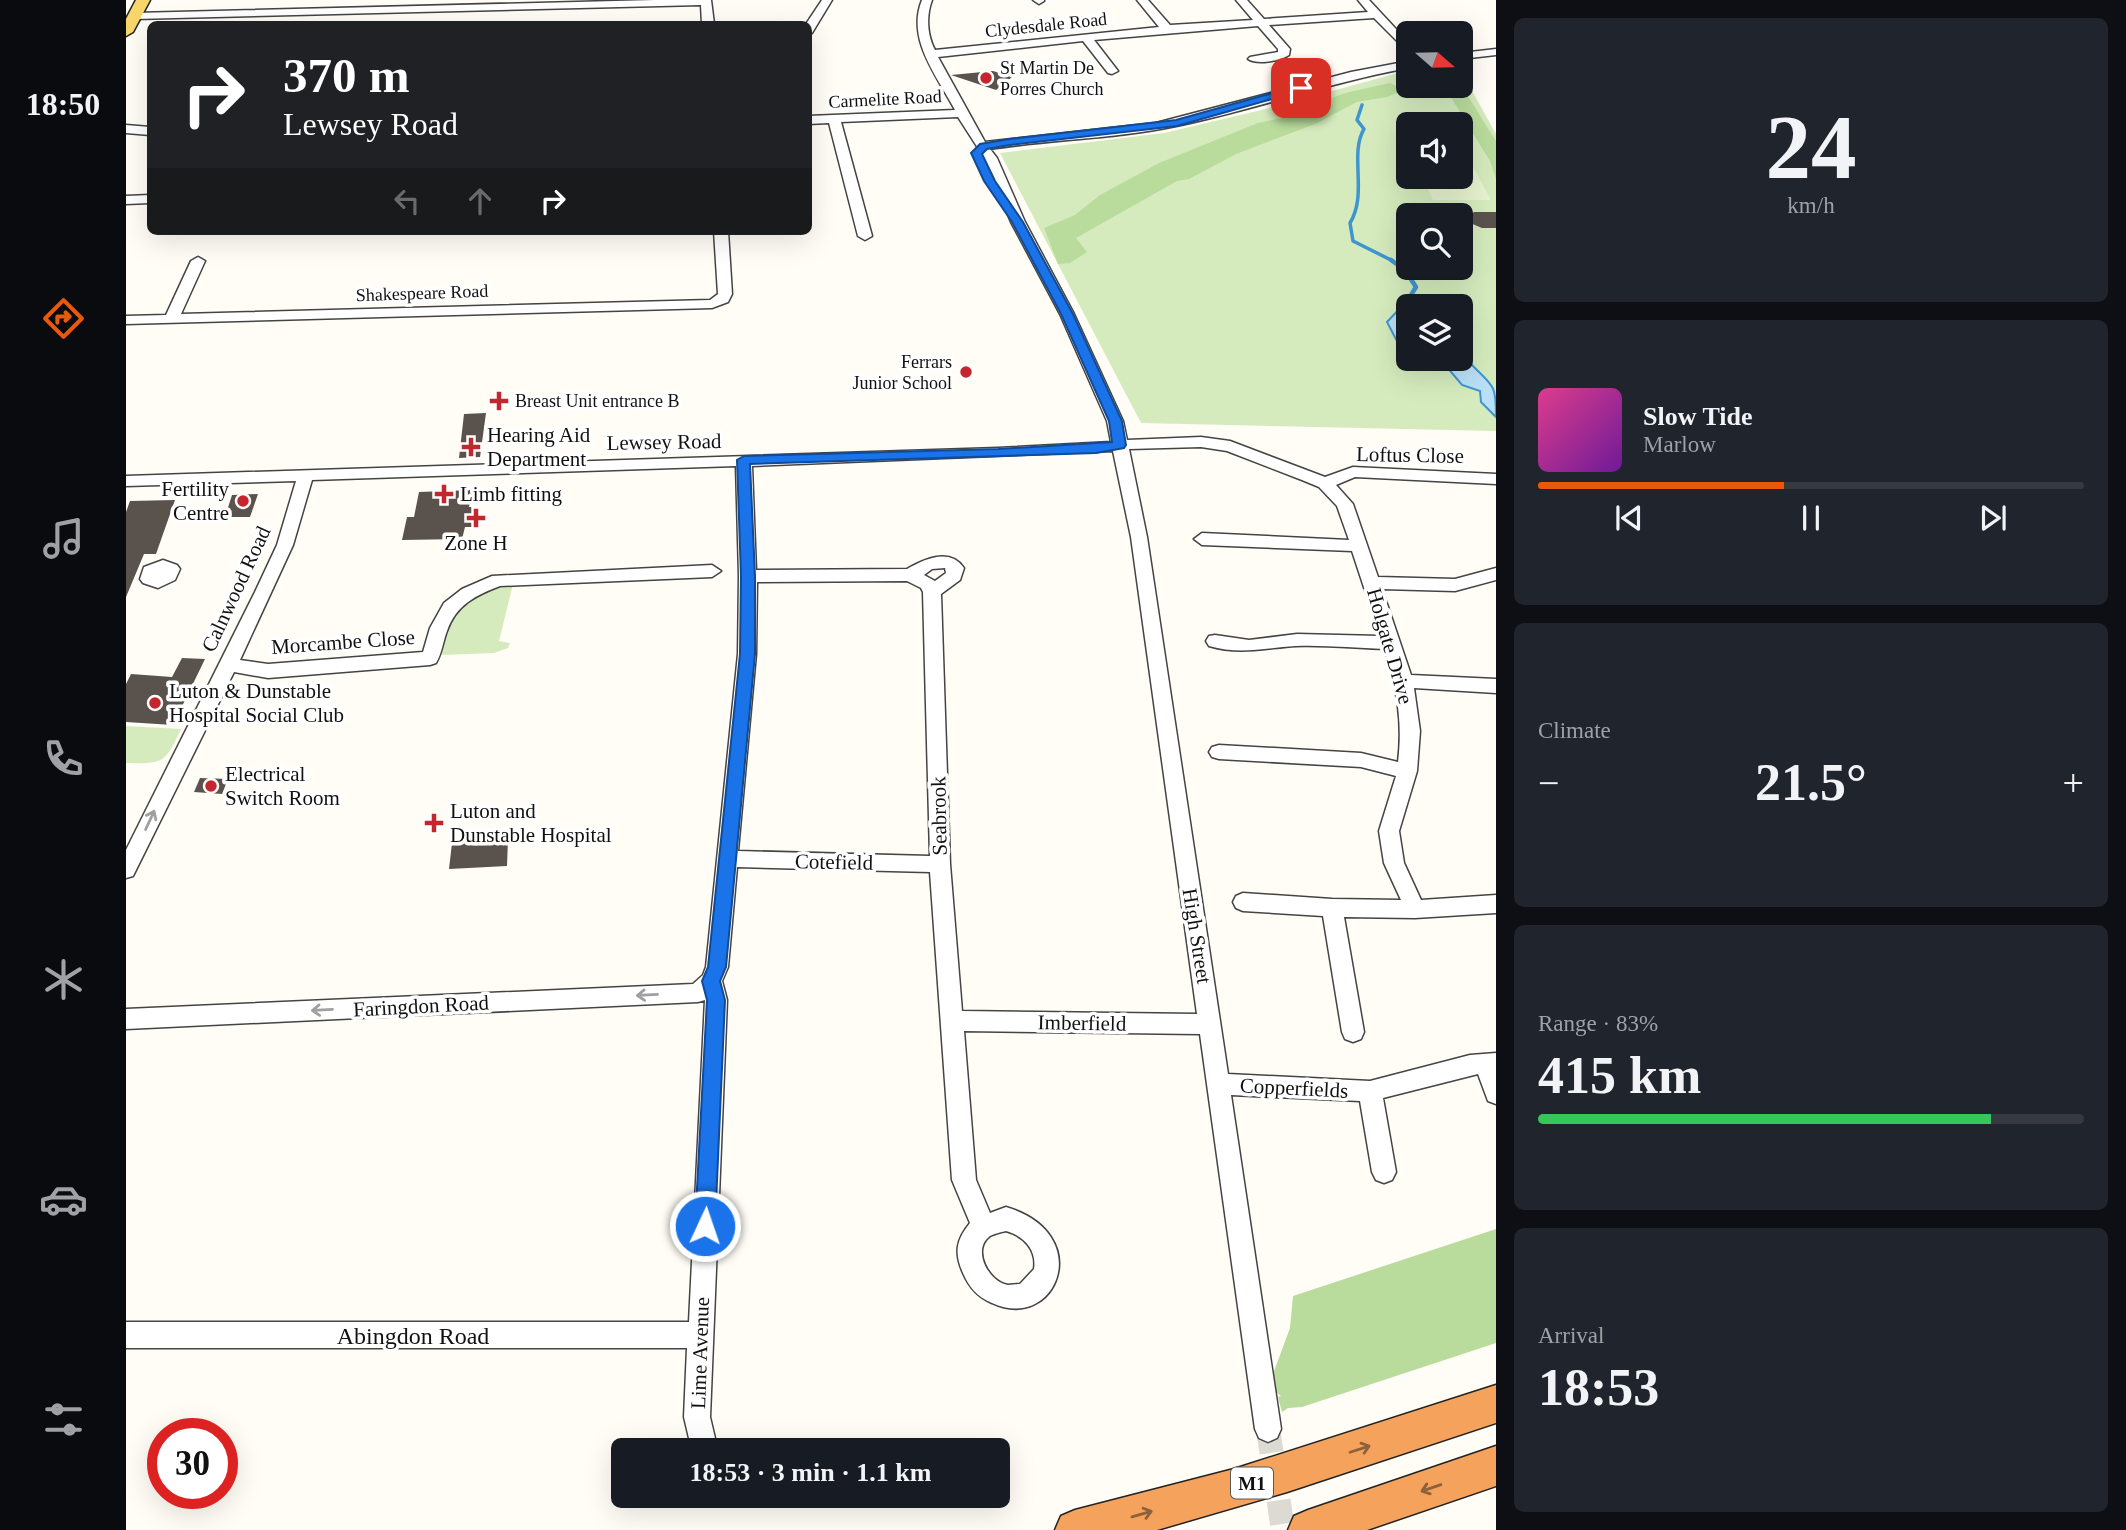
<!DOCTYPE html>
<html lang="en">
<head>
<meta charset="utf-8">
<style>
	body { margin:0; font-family:Georgia,serif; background:#20242c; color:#f1f3f6; height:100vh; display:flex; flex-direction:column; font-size:26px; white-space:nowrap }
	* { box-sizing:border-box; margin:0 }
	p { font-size:23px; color:#9ea1a6 }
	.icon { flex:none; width:38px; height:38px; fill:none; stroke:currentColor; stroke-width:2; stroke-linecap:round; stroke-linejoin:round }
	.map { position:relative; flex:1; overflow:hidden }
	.side { display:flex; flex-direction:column; gap:18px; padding:18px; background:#0d0f14; width:630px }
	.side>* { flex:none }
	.hud { position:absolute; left:21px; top:21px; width:665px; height:214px; border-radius:10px; box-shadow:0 7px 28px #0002; background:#202124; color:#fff; overflow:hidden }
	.needle { width:46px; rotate:110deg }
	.tools { position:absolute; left:1270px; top:21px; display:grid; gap:14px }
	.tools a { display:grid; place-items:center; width:77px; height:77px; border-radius:10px; background:#171b24; box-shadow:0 7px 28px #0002; font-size:35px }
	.speed { position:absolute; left:21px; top:1418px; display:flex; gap:14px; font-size:35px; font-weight:700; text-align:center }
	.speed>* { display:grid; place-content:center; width:91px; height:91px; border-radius:50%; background:#171b24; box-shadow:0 7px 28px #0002; line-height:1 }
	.speed .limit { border:10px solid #d22; background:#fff; color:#111 }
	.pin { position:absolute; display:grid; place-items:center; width:60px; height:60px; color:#fff; margin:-30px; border-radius:14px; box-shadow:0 4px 10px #0006 }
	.me { position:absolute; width:77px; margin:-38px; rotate:3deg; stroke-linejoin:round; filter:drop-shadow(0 0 5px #0008) }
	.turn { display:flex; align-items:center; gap:24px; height:147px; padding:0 21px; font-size:32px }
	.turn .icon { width:91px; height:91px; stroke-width:2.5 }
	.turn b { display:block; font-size:49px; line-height:60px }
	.lanes { display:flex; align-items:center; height:66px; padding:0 21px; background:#0003; justify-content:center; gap:35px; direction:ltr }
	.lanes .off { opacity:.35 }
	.big { font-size:52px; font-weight:700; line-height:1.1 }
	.side .widget { flex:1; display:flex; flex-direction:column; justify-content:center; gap:10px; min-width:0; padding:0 24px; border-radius:10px; background:#20242c }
	.side .dial { align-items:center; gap:0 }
	.dial b { font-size:91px; line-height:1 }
	.song { display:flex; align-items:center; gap:21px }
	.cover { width:84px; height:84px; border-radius:10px; background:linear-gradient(135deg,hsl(330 70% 55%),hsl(280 70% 35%)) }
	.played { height:7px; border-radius:4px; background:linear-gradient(90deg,#ea580c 45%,#363941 45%) }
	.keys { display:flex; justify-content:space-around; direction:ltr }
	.heat { display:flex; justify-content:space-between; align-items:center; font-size:38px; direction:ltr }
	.charge { height:10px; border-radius:5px; background:linear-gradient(90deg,#34c759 83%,#363941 0) }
	.trip { position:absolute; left:485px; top:1438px; width:399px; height:70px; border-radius:10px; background:#171b24; box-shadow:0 7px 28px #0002; font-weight:700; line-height:70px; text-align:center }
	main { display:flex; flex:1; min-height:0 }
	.tab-bar { display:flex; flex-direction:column; width:126px; justify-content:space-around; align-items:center; background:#090b0e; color:#9ea1a6 }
	.tab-bar .icon { width:49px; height:49px }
	.tab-bar .on { color:#ea580c }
	.tab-bar b { font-size:32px; color:#f1f3f6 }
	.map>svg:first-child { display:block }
	.green { fill:#d5ebbd; fill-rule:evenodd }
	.forest { fill:#b9dc9c }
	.pitch { fill:#e6f2cf }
	.water { fill:#b9e0f7; stroke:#3f96cf; stroke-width:2 }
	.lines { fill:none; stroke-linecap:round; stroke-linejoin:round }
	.stream-far1 { stroke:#3f96cf; stroke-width:3.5 }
	.stream { stroke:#3f96cf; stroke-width:4.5 }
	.building { fill:#5a524d }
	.minor-tunnel { stroke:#dbdad3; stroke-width:24; stroke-dasharray:24 12; stroke-linecap:butt }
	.minor-casing { stroke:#444; stroke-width:3 }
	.major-casing { stroke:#222; stroke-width:3 }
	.highway-casing { stroke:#222; stroke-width:3 }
	.minor { fill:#fff; fill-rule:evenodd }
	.major { fill:#f9d66b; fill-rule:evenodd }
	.highway { fill:#f5a25d; fill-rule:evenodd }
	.oneway { stroke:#a0a0a0 }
	.oneway2 { stroke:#8e613b }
	.route { fill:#1a73e8; stroke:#114b97; stroke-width:2 }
	.poi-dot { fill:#c4262e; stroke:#fff; stroke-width:2.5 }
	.labels { text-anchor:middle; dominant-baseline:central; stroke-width:7; stroke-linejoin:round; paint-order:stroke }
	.far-street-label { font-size:18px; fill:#111; stroke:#fff }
	.far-poi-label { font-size:18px; fill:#111; stroke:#fff; text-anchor:start }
	.shield { fill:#fff; stroke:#585858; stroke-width:2 }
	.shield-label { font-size:19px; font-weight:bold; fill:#111 }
	.poi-label { font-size:21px; fill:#111; stroke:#fff; text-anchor:start }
	.street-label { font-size:21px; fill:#111; stroke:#fff }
	.near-street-label { font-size:24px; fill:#111; stroke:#fff }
</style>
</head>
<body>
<main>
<nav class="tab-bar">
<b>18:50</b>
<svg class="icon on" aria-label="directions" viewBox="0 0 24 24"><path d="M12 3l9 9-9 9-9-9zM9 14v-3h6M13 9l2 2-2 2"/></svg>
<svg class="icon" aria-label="music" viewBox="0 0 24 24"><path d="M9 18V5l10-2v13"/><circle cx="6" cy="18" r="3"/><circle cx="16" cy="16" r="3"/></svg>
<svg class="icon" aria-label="phone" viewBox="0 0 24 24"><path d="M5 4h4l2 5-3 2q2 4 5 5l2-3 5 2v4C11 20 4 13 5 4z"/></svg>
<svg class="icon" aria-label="climate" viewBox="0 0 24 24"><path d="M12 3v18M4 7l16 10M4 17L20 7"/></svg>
<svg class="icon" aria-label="car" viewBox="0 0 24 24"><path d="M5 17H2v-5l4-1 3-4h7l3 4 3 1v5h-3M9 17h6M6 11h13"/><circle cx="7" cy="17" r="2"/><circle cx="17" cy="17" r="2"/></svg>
<svg class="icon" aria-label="filters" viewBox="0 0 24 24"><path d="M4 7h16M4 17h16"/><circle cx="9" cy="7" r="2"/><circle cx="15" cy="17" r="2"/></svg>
</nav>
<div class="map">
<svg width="1370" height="1530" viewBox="0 0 1370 1530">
	<rect width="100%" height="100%" fill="#fffdf5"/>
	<path class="green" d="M 1283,70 L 1283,86 L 1335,86 L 1335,71 L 1370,134 L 1370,431 L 1015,423 L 874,153 L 1038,133 L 1144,108 ZM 1283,124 L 1335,124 L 1335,177 L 1283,177 ZM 1283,215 L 1335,215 L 1335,268 L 1283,268 ZM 1283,306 L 1335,306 L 1335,359 L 1283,359 Z
		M 387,584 L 373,641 L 384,643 L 382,648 L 368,653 L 315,655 L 312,650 L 325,611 L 368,586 Z
		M 0,726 L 55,729 C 39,763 38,764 0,763 Z"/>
	<path class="forest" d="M 1264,83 L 1278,90 L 1261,97 L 1231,102 L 1189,124 L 1110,154 L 1063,179 L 1051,181 L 950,238 L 961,252 L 944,263 L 932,264 L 918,228 L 949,215 L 974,195 L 1033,163 L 1132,123 L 1155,118 L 1219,93 Z
		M 1335,85 L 1370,141 L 1370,179 L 1364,161 L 1318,86 Z
		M 1370,1229 L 1370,1343 L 1176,1407 L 1162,1408 L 1156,1412 L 1152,1397 L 1155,1396 L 1150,1392 L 1147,1374 L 1164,1328 L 1167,1296 Z"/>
	<path class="pitch" d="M 1335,157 L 1342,157 L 1365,200 L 1307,200 L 1296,177 L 1335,177 Z"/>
	<path class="water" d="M 1278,304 L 1283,322 L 1283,359 L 1294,359 L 1279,359 L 1272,355 L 1273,345 L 1261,322 Z
		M 1311,359 L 1330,359 L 1336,364 L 1344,363 C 1367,387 1370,382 1370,417 L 1355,402 L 1354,391 L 1336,385 L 1315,360 Z"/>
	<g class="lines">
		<path class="stream-far1" d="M 1236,105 L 1231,120 L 1238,129 C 1223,154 1242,194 1224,223 L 1227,241 L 1267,261"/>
		<path class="stream" d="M 1265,260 L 1279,270 L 1290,287 L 1277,308"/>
	</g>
	<path class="building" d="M 867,71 L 886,77 L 870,90 L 825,75 Z
		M 1348,212 L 1370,212 L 1370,228 L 1356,228 L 1337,220 Z
		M 360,413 L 354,457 L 333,458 L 338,414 Z
		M 346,490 L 343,507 L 352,507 L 346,527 L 339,527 L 336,539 L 276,540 L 281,517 L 288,517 L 293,492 Z
		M 132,494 L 124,517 L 99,517 L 106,495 Z
		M 49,500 L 30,554 L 18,554 L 0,597 L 0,512 L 4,501 Z
		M 56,658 L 79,659 L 47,725 L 0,722 L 0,684 L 5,674 L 46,677 Z
		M 74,778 L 102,779 L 96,794 L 68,792 Z
		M 382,839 L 381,866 L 323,869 L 326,843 Z"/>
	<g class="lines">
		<path class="minor-tunnel" d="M 1142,1429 L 1157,1530"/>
		<g class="minor-casing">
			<path id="minor" d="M 529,0 L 585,0 L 588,24 L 576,24 L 575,5 L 9,19 L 3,16 L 9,13 Z
				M 696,0 L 706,0 L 686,33 L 682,34 L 680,24 Z
				M 796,0 L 806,0 C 800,16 801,35 809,50 L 1033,27 L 1011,0 L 1022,0 L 1044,25 L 1127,20 L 1110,0 L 1121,0 L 1138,19 L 1242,12 L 1232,0 L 1243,0 L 1283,43 L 1283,53 L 1248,18 L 1143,25 L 1164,49 L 1163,55 C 1154,61 1131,65 1122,59 L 1124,57 L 1152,52 L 1152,49 L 1132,26 L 968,40 L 992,71 L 986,74 L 982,73 L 957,41 L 812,57 L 859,142 L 1030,123 L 1225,72 L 1283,61 L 1283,68 C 1204,82 1128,110 1050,126 C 989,139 926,139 864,149 L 871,158 L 899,222 L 948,314 L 997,421 L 1001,440 L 1075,437 L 1104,441 L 1199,477 L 1227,467 L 1370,474 L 1370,484 L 1229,477 L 1210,485 L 1227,504 L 1252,577 L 1329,579 L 1370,568 L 1370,580 L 1329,591 L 1256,589 L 1285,675 L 1370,679 L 1370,693 L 1288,688 L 1294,731 L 1291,771 L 1273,831 L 1278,863 L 1295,900 L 1370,895 L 1370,913 L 1289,918 L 1218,917 L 1238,1032 L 1235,1039 L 1227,1042 L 1219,1039 L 1216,1032 L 1197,916 L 1117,911 L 1110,908 L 1107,902 L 1110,896 L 1117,893 L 1206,899 L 1275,900 L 1258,863 L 1253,831 L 1270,776 L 1235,767 L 1093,759 L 1086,757 L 1083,752 L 1086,747 L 1093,745 L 1235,753 L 1272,762 C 1277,722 1271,687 1258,649 C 1229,648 1199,645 1170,646 C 1139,648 1113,655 1083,646 L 1080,641 L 1083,636 L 1089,635 L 1123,640 L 1171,634 L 1254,636 L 1226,551 L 1076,545 L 1068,539 L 1076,533 L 1223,540 L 1211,506 L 1193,487 L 1176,480 L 1101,451 L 1075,447 L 1003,449 L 1021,537 L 1102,1074 L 1244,1081 L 1344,1055 L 1370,1053 L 1370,1104 L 1362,1101 L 1352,1074 L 1257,1098 L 1270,1172 L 1266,1180 L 1258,1183 L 1250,1180 L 1246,1172 L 1234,1101 L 1105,1095 L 1155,1429 L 1151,1438 L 1142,1442 L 1133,1438 L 1129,1429 L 1074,1034 L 838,1031 L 850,1180 L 864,1213 L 880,1207 C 971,1234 930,1333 866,1303 C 851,1297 843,1287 837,1273 C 828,1253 830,1240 844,1223 L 826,1180 L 804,872 L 611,867 L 602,967 L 596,981 L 601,1000 L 584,1417 L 592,1451 L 566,1451 L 558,1417 L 561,1348 L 0,1348 L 0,1322 L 563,1322 L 579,1000 L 572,1002 L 0,1029 L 0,1009 L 567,984 L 577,975 L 580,967 L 612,654 L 613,576 L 610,466 L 186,480 L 167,545 L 114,660 L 142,664 L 297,652 L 304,628 L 318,603 L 336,589 L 366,576 L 586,565 L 595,571 L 586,577 L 374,586 C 350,595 330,605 321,631 C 317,641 316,653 310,663 L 304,665 L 142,678 L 108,672 L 7,876 L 0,878 L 0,850 L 129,592 L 151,545 L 170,481 L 0,486 L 0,476 L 872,448 L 985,442 L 981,421 L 934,314 L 885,222 L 859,159 L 832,117 L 715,122 L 746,236 L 739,240 L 732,236 L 703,123 L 682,124 L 682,116 L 829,110 C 811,76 780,39 796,0 ZM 987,451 L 1005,537 L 1071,1014 L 836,1011 L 824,864 L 815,594 L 834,580 L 838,568 C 824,547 798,559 781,569 L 630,570 L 626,466 ZM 819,568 L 820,573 L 809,581 L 798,575 L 806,569 ZM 781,581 L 795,588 L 797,592 L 804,856 L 612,851 L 630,654 L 631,582 ZM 880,1231 C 898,1236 911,1250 908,1269 L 894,1284 C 890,1284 886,1285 882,1285 C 863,1282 845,1250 864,1236 C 868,1234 875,1232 880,1231 Z
				M 907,0 L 918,0 L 918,1 L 913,4 Z
				M 1370,49 L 1370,55 L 1335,59 L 1335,53 Z
				M 0,125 L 24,127 L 24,135 L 0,133 Z
				M 24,195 L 24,203 L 0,204 L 0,196 Z
				M 588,231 L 602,231 L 606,294 L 602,302 L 586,308 L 0,324 L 0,316 L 40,315 L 65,261 L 72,257 L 79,261 L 55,314 L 584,300 L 592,294 Z
				M 37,560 L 51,565 L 54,569 L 49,580 L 32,588 L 17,583 L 14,579 L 18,567 Z"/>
		</g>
		<g class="major-casing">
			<path id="major" d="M 10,0 L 24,0 L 7,32 L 0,36 L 0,19 Z"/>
		</g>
		<g class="highway-casing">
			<path id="highway" d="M 1370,1385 L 1370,1423 L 1161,1492 L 1031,1530 L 929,1530 L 935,1516 L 949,1510 L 1108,1469 Z
				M 1370,1446 L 1370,1486 L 1241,1530 L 1162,1530 L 1168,1516 L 1182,1510 Z"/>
		</g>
		<use href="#minor" class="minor"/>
		<use href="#major" class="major"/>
		<use href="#highway" class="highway"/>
	</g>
	<defs><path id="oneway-shaft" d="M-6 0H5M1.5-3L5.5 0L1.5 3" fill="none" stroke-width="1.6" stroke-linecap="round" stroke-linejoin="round" transform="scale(1.75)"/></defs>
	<g class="oneway">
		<use href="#oneway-shaft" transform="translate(24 820) rotate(-65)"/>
		<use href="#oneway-shaft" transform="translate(521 995) rotate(177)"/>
		<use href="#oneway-shaft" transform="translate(196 1010) rotate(177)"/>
	</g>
	<g class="oneway2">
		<use href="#oneway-shaft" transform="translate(1234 1449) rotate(-18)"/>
		<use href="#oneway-shaft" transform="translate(1305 1488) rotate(161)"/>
		<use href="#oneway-shaft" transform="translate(1016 1514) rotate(-16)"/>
	</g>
	<path class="route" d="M 1175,85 L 1179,88 L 1178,90 L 1051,126 L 884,145 L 861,149 L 856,154 L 869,181 L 897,222 L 947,314 L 996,421 L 1000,445 L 998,448 L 970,453 L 624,464 L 629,576 L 629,654 L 600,967 L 594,981 L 599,1000 L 589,1226 L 586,1233 L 579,1236 L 572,1233 L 569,1226 L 581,1000 L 576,981 L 582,967 L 614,654 L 615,576 L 611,460 L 618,456 L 872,449 L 986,442 L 983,421 L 935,314 L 886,222 L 858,181 L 845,153 L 854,144 L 884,139 L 1050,120 Z"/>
	<g class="poi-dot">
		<circle cx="860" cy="78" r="7"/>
		<circle cx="840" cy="372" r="7"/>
		<path d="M369.5 390.5h7v7h7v7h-7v7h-7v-7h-7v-7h7z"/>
		<path d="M341.5 436.5h7v7h7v7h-7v7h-7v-7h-7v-7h7z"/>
		<path d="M314.5 483.5h7v7h7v7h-7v7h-7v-7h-7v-7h7z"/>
		<circle cx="117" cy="501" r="7"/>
		<path d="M346.5 507.5h7v7h7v7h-7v7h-7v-7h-7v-7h7z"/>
		<circle cx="29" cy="703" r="7"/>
		<circle cx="85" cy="786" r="7"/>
		<path d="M304.5 812.5h7v7h7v7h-7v7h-7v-7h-7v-7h7z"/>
	</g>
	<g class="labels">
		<g class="far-street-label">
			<text transform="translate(920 25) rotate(-6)">Clydesdale Road</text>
			<text transform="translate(759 99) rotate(-3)">Carmelite Road</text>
			<text transform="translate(296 293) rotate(-2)">Shakespeare Road</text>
		</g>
		<g class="far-poi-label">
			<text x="874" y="68">St Martin De<tspan x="874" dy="21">Porres Church</tspan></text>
			<text x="826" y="362" text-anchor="end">Ferrars<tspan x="826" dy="21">Junior School</tspan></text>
			<text x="389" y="401">Breast Unit entrance B</text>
		</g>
		<rect class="shield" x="1105" y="1467.5" width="42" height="31" rx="5"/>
		<g class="shield-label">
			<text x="1126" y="1483">M1</text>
		</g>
		<g class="poi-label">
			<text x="361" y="435">Hearing Aid<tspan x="361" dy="24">Department</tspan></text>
			<text x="103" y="489" text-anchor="end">Fertility<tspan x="103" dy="24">Centre</tspan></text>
			<text x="334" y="494">Limb fitting</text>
			<text x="350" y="543" text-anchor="middle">Zone H</text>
			<text x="43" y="691">Luton &amp; Dunstable<tspan x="43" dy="24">Hospital Social Club</tspan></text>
			<text x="99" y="774">Electrical<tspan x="99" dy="24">Switch Room</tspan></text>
			<text x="324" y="811">Luton and<tspan x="324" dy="24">Dunstable Hospital</tspan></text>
		</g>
		<g class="street-label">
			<text transform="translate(538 442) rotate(-1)">Lewsey Road</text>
			<text transform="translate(1284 455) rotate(1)">Loftus Close</text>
			<text transform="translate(110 589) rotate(-65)">Calnwood Road</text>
			<text transform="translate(217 642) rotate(-4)">Morcambe Close</text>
			<text transform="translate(1264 646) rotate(74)">Holgate Drive</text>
			<text transform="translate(813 816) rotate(-91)">Seabrook</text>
			<text transform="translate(708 862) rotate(1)">Cotefield</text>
			<text transform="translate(1071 936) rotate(81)">High Street</text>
			<text transform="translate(295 1006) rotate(-3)">Faringdon Road</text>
			<text transform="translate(956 1023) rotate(1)">Imberfield</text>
			<text transform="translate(1168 1088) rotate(3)">Copperfields</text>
			<text transform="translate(574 1353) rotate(-88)">Lime Avenue</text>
		</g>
		<g class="near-street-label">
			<text x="287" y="1336">Abingdon Road</text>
		</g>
	</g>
</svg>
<div class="tools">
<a><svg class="needle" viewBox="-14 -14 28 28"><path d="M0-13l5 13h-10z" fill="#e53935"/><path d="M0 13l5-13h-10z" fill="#9ea1a6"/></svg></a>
<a><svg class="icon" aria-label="sound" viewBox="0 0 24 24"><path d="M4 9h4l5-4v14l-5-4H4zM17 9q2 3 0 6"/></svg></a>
<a><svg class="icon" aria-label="search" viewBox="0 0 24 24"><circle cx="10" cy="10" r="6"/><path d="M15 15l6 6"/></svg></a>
<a><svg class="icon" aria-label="layers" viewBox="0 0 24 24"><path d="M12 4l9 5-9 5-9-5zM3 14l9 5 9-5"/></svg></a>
</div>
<div class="speed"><div class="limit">30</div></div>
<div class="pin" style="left:1175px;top:88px;background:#d93025"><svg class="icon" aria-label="arrive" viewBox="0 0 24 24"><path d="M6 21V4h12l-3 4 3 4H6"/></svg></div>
<svg class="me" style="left:579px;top:1226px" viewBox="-20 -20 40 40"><circle r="17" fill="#1a73e8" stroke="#fff" stroke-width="3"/><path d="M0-11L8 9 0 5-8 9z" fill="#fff"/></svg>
<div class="trip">18:53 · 3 min · 1.1 km</div>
<div class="hud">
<div class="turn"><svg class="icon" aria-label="right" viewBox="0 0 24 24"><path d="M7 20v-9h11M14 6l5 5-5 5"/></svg><div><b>370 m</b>Lewsey Road</div></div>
<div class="lanes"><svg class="icon off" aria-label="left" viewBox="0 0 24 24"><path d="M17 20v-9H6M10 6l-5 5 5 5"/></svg><svg class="icon off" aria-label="ahead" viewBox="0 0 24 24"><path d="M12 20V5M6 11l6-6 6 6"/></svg><svg class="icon" aria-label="right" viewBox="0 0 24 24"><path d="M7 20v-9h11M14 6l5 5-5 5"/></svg></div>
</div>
</div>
<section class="side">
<div class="widget dial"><b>24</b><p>km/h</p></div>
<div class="widget">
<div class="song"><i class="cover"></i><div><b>Slow Tide</b><p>Marlow</p></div></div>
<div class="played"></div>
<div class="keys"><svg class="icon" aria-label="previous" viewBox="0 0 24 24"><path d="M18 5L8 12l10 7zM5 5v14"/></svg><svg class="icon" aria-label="pause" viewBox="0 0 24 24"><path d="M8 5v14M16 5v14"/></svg><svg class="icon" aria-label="next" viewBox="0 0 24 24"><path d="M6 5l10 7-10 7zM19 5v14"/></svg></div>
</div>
<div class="widget"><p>Climate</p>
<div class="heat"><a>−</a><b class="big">21.5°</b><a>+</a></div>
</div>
<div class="widget"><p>Range · 83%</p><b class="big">415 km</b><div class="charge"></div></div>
<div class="widget"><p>Arrival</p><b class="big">18:53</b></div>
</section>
</main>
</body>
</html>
